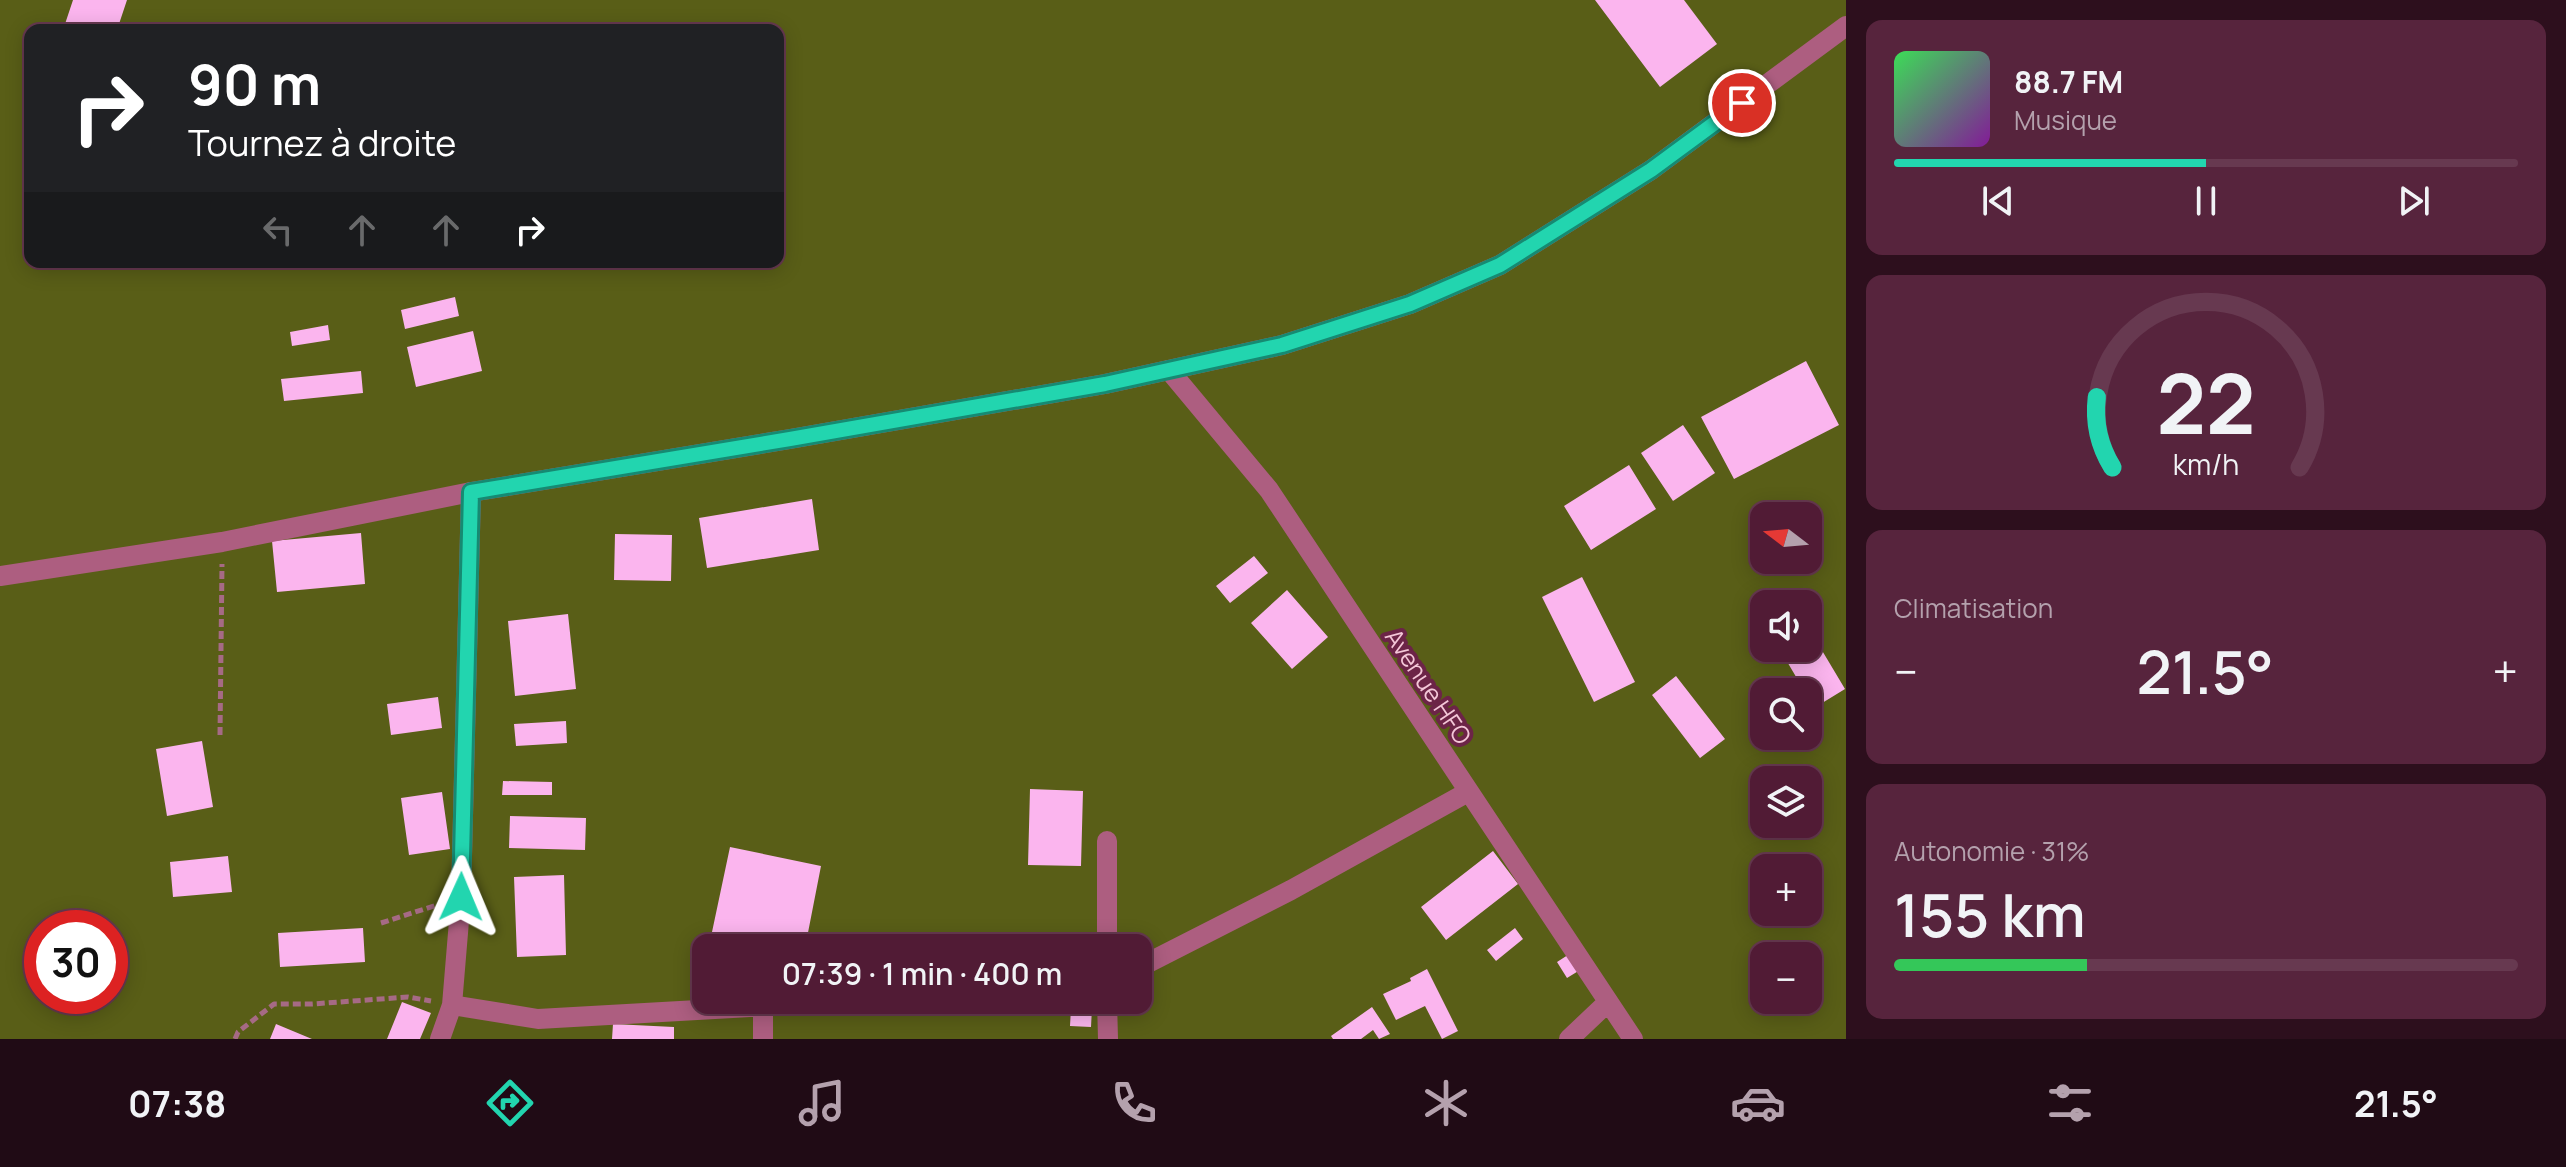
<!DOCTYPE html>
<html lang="fr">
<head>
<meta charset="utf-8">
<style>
	body { margin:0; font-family:Manrope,sans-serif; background:#57243d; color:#f1f3f6; height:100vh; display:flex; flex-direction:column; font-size:30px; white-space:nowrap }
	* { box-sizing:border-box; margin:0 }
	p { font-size:26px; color:#b4a1ad }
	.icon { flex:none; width:44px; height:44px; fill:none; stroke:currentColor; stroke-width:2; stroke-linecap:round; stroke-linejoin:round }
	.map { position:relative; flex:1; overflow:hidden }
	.sheet { display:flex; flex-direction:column; gap:20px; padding:20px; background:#2d0f1d; width:720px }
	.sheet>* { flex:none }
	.guide { position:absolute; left:24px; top:24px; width:760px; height:244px; border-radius:16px; box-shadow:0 4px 20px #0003,0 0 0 2px #673950; background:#202124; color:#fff; overflow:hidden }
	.needle { width:52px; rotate:286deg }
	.fabs { position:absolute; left:1750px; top:502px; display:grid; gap:16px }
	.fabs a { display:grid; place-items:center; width:72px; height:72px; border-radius:16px; background:#511b35; box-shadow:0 4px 20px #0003,0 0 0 2px #673950; font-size:40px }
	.speed { position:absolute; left:24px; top:910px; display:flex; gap:16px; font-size:40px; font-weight:700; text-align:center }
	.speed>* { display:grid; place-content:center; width:104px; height:104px; border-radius:50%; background:#511b35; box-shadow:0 4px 20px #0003,0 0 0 2px #673950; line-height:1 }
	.speed .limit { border:12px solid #d22; background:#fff; color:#111 }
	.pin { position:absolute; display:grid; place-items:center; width:68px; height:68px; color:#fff; margin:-34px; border:4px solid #fff; border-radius:50%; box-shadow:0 2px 8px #0007 }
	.me { position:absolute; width:88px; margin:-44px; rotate:1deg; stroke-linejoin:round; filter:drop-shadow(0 0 6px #0008) }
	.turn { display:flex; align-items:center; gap:28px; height:168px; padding:0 32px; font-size:36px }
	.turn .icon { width:104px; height:104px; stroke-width:2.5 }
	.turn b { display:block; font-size:56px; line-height:68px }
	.lanes { display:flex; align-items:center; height:76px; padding:0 32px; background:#0003; justify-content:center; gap:40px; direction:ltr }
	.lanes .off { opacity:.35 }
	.big { font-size:60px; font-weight:600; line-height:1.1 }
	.sheet .tile { flex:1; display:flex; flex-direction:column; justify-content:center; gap:12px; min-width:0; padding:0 28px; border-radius:16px; background:#57243d }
	.sheet .dial { align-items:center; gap:0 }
	.dial svg { height:208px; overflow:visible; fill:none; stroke:#673950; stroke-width:7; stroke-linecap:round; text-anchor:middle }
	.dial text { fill:#f1f3f6; stroke:none }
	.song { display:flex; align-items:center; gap:24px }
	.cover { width:96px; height:96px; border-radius:12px; background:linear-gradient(135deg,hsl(130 70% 55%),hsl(290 70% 35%)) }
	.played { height:8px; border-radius:4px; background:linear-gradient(90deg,#22d5af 50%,#673950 50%) }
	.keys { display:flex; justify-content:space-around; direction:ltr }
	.heat { display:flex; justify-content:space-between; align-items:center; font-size:44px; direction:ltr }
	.charge { height:12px; border-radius:6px; background:linear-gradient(90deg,#34c759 31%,#673950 0) }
	.trip { position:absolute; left:692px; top:934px; width:460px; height:80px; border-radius:16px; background:#511b35; box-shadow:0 4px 20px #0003,0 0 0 2px #673950; font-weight:600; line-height:80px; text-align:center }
	.dock { display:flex; height:128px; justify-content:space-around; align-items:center; background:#200b15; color:#b4a1ad }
	.dock .icon { width:56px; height:56px }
	.dock .on { color:#22d5af }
	.dock b { font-size:36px; color:#f1f3f6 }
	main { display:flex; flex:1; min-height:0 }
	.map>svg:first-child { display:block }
	.green { fill:#595e17; fill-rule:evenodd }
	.building { fill:#fbb5ee }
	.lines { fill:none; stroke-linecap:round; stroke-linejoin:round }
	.path { stroke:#a66a85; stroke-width:5; stroke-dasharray:8 4; stroke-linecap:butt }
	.minor { stroke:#ad5e80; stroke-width:20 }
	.tertiary { stroke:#ad5e80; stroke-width:20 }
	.route-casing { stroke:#168a72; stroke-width:20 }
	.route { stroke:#22d5af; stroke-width:14 }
	.labels { text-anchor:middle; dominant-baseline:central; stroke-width:8; stroke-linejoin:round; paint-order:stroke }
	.street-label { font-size:24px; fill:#f4c7d8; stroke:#6c2447 }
</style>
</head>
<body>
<main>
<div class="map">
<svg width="1846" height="1039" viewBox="0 0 1846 1039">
	<rect width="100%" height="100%" fill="#6c2447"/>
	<path class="green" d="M 0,0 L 1846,0 L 1846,1039 L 0,1039 ZM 30,30 L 778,30 L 778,262 L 30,262 ZM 1764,516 L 1808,516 L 1808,560 L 1764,560 ZM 1764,604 L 1808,604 L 1808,648 L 1764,648 ZM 1764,692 L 1808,692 L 1808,736 L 1764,736 ZM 1764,780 L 1808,780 L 1808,824 L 1764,824 ZM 1764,868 L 1808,868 L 1808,912 L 1764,912 ZM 42,928 L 110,928 L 110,996 L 42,996 ZM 706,948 L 1138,948 L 1138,1000 L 706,1000 ZM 1764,956 L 1808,956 L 1808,1000 L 1764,1000 Z"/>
	<path class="building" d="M 73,0 L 127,0 L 117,30 L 63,30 Z
		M 1595,0 L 1684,0 L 1717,44 L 1660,87 Z
		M 455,297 L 459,316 L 405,329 L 401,310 Z
		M 328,325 L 330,340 L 292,346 L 290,332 Z
		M 473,331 L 482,371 L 416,387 L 407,347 Z
		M 1806,361 L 1839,425 L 1734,479 L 1701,417 Z
		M 361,371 L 363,393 L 284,401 L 281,379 Z
		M 1683,425 L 1715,473 L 1673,501 L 1641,453 Z
		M 1629,465 L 1656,509 L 1591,550 L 1564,506 Z
		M 812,499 L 819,550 L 707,568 L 699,518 Z
		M 361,533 L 365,584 L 277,592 L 272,541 Z
		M 615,534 L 672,535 L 671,581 L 614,580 Z
		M 1254,556 L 1268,573 L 1230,603 L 1216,586 Z
		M 1582,577 L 1635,682 L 1594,702 L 1542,597 Z
		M 1287,590 L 1328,637 L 1292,669 L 1251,623 Z
		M 1788,593 L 1794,604 L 1770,604 Z
		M 568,614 L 576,689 L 515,696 L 508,621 Z
		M 1808,627 L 1845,689 L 1814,708 L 1808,692 L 1805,692 L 1779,648 L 1808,648 Z
		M 1676,676 L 1725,739 L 1700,758 L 1652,695 Z
		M 438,697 L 442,728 L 391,735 L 387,704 Z
		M 566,721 L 567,743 L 516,746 L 514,724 Z
		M 202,741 L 213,807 L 167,816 L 156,749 Z
		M 503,781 L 552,782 L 552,795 L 502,795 Z
		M 1030,789 L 1083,791 L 1081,866 L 1028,865 Z
		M 442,792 L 450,849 L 409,855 L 401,798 Z
		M 510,816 L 586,818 L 585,850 L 509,848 Z
		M 730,847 L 821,866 L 805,948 L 790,948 L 712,932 Z
		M 1493,851 L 1518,884 L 1446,940 L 1421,907 Z
		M 228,856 L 232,892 L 173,897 L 170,862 Z
		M 564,875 L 566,955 L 517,957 L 514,877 Z
		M 363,928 L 365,962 L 280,967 L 278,933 Z
		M 1515,928 L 1523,939 L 1496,961 L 1487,950 Z
		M 1571,953 L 1580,970 L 1567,978 L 1557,962 Z
		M 1427,969 L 1458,1031 L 1442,1039 L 1425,1006 L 1396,1020 L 1383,994 L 1411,981 L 1410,978 Z
		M 402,1002 L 431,1013 L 420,1039 L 387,1039 Z
		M 1372,1007 L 1390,1034 L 1379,1039 L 1373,1030 L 1361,1039 L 1333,1039 L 1331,1036 Z
		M 1071,1008 L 1092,1008 L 1091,1027 L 1070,1026 Z
		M 276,1024 L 312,1039 L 270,1039 Z
		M 613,1024 L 674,1027 L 674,1039 L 612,1039 Z"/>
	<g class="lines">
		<path class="path" d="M 220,735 L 222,564
			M 381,923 L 437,905
			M 235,1039 L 238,1032 L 274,1004 L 312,1004 L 408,997 L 431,1001"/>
		<path class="minor" d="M 1169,370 L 1269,490 L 1633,1039
			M 1107,841 L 1107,948
			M 1138,968 L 1291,890 L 1468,792
			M 1107,1000 L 1108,1039
			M 452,1005 L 538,1019 L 839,1002 L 1023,1003 L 1040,1000
			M 440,1039 L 452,1005 L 461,897 L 471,492
			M 763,1039 L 763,1005
			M 1569,1039 L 1607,1003"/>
		<path class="tertiary" d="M 0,576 L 222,542 L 471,492 L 790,439 L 1105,384 L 1282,345 L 1410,304 L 1500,265 L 1651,170 L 1846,26"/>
	</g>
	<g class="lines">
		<g class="route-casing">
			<path id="route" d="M 461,897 L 471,492 L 790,439 L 1105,384 L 1282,345 L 1410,304 L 1500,265 L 1651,170 L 1742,103"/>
		</g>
		<use href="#route" class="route"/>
	</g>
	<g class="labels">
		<g class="street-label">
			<text transform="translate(1429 686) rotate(56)">Avenue HFO</text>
		</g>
	</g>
</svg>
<div class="fabs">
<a><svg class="needle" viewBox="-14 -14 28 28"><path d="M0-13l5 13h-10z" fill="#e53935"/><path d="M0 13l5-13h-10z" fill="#b4a1ad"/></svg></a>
<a><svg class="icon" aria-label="sound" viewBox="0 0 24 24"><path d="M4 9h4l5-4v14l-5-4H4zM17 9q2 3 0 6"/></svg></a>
<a><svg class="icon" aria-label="search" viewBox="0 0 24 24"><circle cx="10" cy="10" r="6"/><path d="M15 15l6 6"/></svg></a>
<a><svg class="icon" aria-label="layers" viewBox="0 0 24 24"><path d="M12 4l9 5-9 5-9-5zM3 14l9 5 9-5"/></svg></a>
<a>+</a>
<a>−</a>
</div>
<div class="speed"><div class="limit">30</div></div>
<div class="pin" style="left:1742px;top:103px;background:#d93025"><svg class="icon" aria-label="arrive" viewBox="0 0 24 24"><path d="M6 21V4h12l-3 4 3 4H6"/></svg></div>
<svg class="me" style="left:461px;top:897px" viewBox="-20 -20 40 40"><path d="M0-17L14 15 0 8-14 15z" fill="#22d5af" stroke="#fff" stroke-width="4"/></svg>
<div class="trip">07:39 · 1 min · 400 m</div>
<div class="guide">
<div class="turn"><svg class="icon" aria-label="right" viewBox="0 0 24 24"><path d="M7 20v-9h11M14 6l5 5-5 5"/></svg><div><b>90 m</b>Tournez à droite</div></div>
<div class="lanes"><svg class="icon off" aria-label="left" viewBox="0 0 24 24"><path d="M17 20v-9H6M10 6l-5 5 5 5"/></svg><svg class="icon off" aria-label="ahead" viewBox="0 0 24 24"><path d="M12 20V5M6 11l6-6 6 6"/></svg><svg class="icon off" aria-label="ahead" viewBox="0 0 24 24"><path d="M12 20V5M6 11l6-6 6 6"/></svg><svg class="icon" aria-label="right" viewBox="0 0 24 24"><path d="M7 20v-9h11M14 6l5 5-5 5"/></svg></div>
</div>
</div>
<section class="sheet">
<div class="tile">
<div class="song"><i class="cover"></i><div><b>88.7 FM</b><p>Musique</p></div></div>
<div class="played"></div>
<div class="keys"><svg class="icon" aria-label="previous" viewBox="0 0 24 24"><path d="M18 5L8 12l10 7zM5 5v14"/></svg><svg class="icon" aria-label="pause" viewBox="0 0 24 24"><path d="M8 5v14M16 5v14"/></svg><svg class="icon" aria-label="next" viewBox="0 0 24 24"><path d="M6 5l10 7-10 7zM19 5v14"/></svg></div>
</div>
<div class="tile dial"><svg viewBox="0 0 100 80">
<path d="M14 69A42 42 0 1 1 86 69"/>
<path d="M14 69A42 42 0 0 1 8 42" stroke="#22d5af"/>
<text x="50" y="56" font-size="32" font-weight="700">22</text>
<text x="50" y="72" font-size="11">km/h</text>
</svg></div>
<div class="tile"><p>Climatisation</p>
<div class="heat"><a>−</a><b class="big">21.5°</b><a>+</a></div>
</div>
<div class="tile"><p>Autonomie · 31%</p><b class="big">155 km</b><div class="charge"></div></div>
</section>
</main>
<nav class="dock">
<b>07:38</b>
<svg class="icon on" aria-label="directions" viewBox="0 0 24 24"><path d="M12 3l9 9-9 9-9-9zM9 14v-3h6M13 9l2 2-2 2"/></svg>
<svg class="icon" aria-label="music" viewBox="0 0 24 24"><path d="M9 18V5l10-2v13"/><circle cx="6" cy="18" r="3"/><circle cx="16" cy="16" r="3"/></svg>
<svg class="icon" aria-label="phone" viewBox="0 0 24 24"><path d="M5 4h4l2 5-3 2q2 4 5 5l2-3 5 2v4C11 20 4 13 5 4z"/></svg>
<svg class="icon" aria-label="climate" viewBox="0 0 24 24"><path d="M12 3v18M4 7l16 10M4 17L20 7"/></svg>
<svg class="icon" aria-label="car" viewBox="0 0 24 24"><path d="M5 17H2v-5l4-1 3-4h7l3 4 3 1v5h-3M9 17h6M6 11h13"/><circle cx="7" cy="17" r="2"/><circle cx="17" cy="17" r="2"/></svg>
<svg class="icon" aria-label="filters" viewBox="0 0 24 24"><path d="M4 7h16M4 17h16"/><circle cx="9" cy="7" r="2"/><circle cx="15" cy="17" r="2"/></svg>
<b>21.5°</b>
</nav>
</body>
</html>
